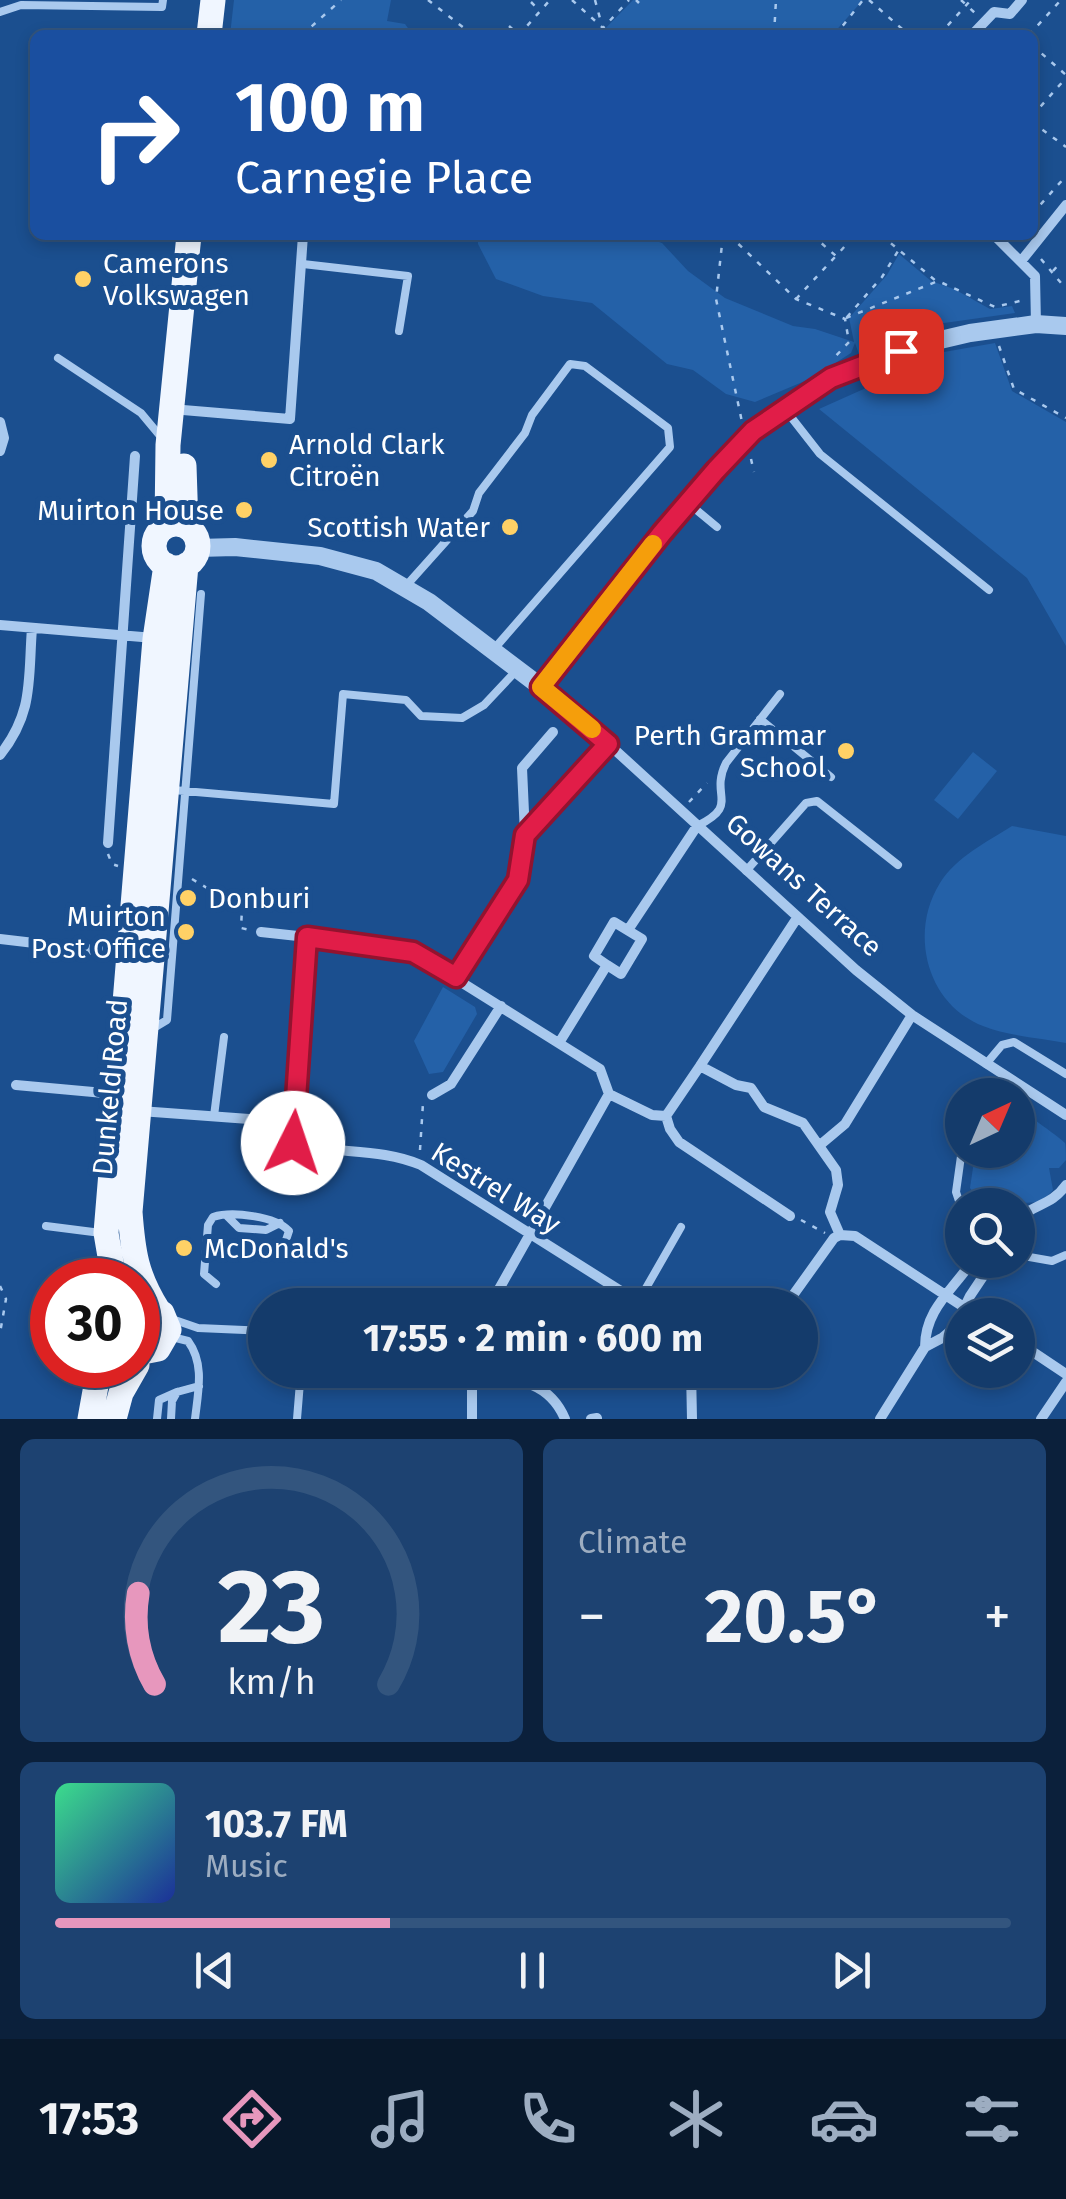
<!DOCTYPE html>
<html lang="en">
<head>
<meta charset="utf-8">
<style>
	body { margin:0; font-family:"Fira Sans",sans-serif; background:#1d4271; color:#f1f3f6; height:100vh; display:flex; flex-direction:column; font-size:38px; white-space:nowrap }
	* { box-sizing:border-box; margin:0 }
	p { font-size:32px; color:#9dadc1 }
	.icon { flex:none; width:55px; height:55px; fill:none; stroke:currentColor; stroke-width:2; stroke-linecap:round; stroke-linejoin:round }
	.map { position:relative; height:1419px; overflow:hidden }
	.sheet { display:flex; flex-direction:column; gap:20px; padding:20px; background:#0b203b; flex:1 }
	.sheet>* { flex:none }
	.top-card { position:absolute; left:30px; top:30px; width:1008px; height:210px; border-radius:15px; box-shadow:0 5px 15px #0003,0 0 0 2px #33557e; background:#1a4fa0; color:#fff; overflow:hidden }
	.needle { width:65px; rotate:44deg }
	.buttons { position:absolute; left:945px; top:1078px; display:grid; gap:20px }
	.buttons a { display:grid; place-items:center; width:90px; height:90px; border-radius:50%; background:#143b6b; box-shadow:0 5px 15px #0003,0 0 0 2px #33557e; font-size:50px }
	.speed { position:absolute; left:30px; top:1258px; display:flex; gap:20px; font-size:50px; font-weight:700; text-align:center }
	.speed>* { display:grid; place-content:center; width:130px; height:130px; border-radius:50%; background:#143b6b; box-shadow:0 5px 15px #0003,0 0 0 2px #33557e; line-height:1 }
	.speed .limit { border:15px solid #d22; background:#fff; color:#111 }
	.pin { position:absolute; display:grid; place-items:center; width:85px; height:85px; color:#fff; margin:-42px; border-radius:20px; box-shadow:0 5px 15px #0006 }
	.me { position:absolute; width:110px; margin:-55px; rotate:4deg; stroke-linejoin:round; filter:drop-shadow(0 0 8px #0008) }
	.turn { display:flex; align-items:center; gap:35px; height:210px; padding:0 40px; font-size:45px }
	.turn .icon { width:130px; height:130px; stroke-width:2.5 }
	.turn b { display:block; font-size:70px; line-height:85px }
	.big { font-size:75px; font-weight:700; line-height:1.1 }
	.sheet .card { flex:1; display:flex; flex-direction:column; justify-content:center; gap:15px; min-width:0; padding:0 35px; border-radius:15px; background:#1d4271 }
	.sheet .dial { align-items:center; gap:0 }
	.dial svg { height:260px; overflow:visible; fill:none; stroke:#33557e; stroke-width:7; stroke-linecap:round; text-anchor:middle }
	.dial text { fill:#f1f3f6; stroke:none }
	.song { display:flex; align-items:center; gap:30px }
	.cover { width:120px; height:120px; border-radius:15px; background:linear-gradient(135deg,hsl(150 70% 55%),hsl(230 70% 35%)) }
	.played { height:10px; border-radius:5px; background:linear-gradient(90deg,#e797bd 35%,#33557e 35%) }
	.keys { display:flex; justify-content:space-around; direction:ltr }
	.heat { display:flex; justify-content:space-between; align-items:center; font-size:55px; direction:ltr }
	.sheet .tiles { flex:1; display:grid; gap:20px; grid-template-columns:1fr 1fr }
	.card:last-child { grid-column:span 2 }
	.trip { position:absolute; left:248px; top:1288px; width:570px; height:100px; border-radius:50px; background:#143b6b; box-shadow:0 5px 15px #0003,0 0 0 2px #33557e; font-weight:700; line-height:100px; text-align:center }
	.tab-bar { display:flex; height:160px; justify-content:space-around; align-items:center; background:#08182b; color:#9dadc1 }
	.tab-bar .icon { width:70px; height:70px }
	.tab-bar .active { color:#e797bd }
	.tab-bar b { font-size:45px; color:#f1f3f6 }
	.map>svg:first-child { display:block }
	.green { fill:#2461a8 }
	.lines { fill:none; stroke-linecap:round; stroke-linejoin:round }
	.path { stroke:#a9c9ee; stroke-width:2.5; stroke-dasharray:5 8; stroke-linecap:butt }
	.service { stroke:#a9c9ee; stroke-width:8 }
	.minor { stroke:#a9c9ee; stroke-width:10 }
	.tertiary { stroke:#a9c9ee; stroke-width:18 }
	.primary { stroke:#f0f6ff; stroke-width:25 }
	.route-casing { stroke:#92132f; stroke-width:25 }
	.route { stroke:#e11d48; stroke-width:18 }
	.slow { stroke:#f59e0b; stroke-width:18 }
	.poi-dot { fill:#ffd166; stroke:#1b4f8f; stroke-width:4 }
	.labels { text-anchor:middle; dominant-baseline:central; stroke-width:10; stroke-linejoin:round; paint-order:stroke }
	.poi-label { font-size:28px; fill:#fff; stroke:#1b4f8f; text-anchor:start }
	.street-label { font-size:28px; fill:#fff; stroke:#1b4f8f }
</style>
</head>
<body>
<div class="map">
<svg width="1066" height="1419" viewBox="0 0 1066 1419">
	<rect width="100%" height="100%" fill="#1b4f8f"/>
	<path class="green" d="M 234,0 L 391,0 L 387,21 L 405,24 L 413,35 L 305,35 L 306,30 L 299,35 L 230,35 Z
		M 633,0 L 863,0 L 832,35 L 599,35 Z
		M 478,235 L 638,235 L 662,243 L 688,271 L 725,298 L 793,326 L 815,329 L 854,342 L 849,318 L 887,275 L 899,254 L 931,281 L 954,289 L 990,309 L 1012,306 L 1015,313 L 937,324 L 859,354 L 855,343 L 851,353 L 812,378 L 755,402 L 726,394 L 693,370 L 667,364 L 592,303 L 543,296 L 496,279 L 478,244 Z
		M 995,343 L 1012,391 L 1066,422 L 1066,646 L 1027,578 L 819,409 L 904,371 L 905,364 L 927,355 Z
		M 973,752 L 997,771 L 958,819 L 934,800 Z
		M 1012,826 L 1066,836 L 1066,1043 C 1040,1038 1008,1036 983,1026 C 926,1004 909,932 940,883 C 956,857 987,842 1012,826 Z
		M 443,987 L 475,1007 L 477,1014 L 443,1072 L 429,1074 L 414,1041 Z
		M 1018,1108 C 1024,1112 1063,1140 1065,1143 C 1066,1146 1066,1158 1066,1160 L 1059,1168 L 1049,1168 L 1053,1190 L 1042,1202 L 982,1205 L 970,1188 L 974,1161 L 981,1150 L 1018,1150 Z"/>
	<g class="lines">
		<path class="path" d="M 428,0 L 473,35
			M 572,0 L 603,28 L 629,0
			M 595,0 L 601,22
			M 636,0 L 639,3
			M 869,0 L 909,35
			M 961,0 L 976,14
			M 531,2 L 539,10
			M 509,26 L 519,35 L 550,0
			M 302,35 L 341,0
			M 774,35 L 776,0
			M 840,35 L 837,33 L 863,0
			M 939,35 L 971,0
			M 999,35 L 1005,29 L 1015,35
			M 1029,35 L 1061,0
			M 1032,45 L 1066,75
			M 1032,116 L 1066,78
			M 1032,122 L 1066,147
			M 1032,214 L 1066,176
			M 723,235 L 716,299 L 742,422
			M 729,235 L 796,299 L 845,319 L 849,342 L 832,360
			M 812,235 L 836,256 L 855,235
			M 881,235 L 936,281
			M 1041,259 L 1066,289
			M 1053,271 L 1060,263
			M 796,299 L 835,257
			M 847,317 L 882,277 L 898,251
			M 846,318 L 938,281 L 995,307 L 1024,300
			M 999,346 L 1014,389 L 1066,418
			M 751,459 L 754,472
			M 689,802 L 707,783
			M 108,854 L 112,864 L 118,866
			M 192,879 L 242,909 L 241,928 L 250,930
			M 420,1150 L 423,1103
			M 801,1220 L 825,1233
			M 0,1286 L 6,1299 L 0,1333"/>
		<path class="service" d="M 0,12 L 21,5 L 162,7 L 163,0
			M 303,264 L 408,276 L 399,331
			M 58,358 L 141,413 L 161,437
			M 784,408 L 820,454 L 989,590
			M 688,503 L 717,527
			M 405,587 L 473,511 L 479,493 L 525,433 L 532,415 L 570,364 L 585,366 L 668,428 L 670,447 L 494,649
			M 760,719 L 831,777
			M 173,790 L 334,804 L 343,694 L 406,700 L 421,716 L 462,718 L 484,705 L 516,671
			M 697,826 C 741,804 709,797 726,763 L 780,694
			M 746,871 L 806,803 L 817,801 L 898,865
			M 152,1029 L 167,1020 L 201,594
			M 986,1064 L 1002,1045 L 1014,1042 L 1066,1074
			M 997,1095 L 1008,1078
			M 214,1116 L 224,1037
			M 962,1149 L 956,1192 L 962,1210
			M 226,1215 L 239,1228 L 266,1230 L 280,1223
			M 46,1226 L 101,1233
			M 1018,1255 L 1052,1261 L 1066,1255
			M 216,1284 L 204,1274 L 208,1225 L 213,1217 C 232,1211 275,1216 289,1231 L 285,1243
			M 638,1302 L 681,1227
			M 169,1318 L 198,1328 L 265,1331
			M 172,1337 L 188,1341 C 205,1364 198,1392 195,1419
			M 157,1419 L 159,1400 L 177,1392
			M 171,1419 L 172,1401 L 177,1392 L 199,1386
			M 297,1419 L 301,1370"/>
		<path class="minor" d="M 972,35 L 994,12 L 1010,14 L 1022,0
			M 994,235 L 1035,276 L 1036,324
			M 1022,260 L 1066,205
			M 183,410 L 290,419 L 303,235
			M 0,422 L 4,438 L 0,451
			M 0,625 L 154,638
			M 541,687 L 569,708 L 856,970 L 912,1015 L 1066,1115
			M 0,755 C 34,712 28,680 32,628
			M 525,835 L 522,768 L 553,732
			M 108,843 L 135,456
			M 628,930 L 697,826
			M 261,932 L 307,937
			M 0,939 L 128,954
			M 456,977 L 518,880 L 525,835 L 608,744
			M 559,1043 L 607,965 L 594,956 L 614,922 L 642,939 L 621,974 L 607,965
			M 700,1066 L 797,918
			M 16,1085 L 115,1094
			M 609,1094 L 652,1115 L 666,1116
			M 432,1095 L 451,1084 L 501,1006
			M 140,1111 L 249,1119 C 267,1124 280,1140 297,1144 C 339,1154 381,1148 421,1165 L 643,1305
			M 293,1143 L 307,937 L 413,952 L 600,1069 L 609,1094 L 490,1305
			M 820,1145 L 845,1124 L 912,1015
			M 790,1216 L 679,1142 L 670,1129 L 666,1116 L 700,1066 L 736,1085 L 751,1088 L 764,1107 L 803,1123 L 836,1170 L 838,1185 L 830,1212 L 840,1235
			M 1018,1222 C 1030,1203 1050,1208 1066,1185
			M 840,1235 L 855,1236 L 976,1315
			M 786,1305 L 834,1238 L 840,1235
			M 1018,1342 L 1066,1374
			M 925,1347 C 925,1309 953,1290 973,1260
			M 691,1370 L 692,1419
			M 472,1374 C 511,1379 548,1378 565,1419
			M 472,1419 L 472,1371
			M 591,1419 L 597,1418
			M 880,1419 L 925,1347 L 942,1338 L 955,1327 L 970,1296 L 994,1260
			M 1041,1419 L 1066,1382"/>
		<path class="tertiary" d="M 198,548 L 235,547 L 320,556 L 376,571 L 429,602 L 541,687 L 716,470 L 753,431 L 784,408 L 831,379 L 923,344 L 970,333 L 1036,324 L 1066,326"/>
		<path class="primary" d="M 209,35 L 213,0
			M 184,466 L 186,526
			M154 546a22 22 0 1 1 44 0a22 22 0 1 1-44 0Z
			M 167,526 L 168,445 L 189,235
			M 114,1280 L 106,1233 L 155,639 L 166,565
			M 158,1310 C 136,1275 133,1252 130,1212 L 186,565
			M 138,1353 L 158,1349 L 169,1330 L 162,1313 L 142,1305
			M 90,1419 L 97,1380 L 104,1365
			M 114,1419 L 121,1393 L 137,1365"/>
	</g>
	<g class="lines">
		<g class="route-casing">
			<path id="route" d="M 293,1143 L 307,937 L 413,952 L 456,977 L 518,880 L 525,835 L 608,744 L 541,687 L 662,533 L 716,470 L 753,431 L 831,378 L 901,351"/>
		</g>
		<use href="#route" class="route"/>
		<path class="slow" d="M 592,729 L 541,687 L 653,544"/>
	</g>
	<g class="poi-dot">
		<circle cx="83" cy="279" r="10"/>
		<circle cx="269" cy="460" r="10"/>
		<circle cx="244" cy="510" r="10"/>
		<circle cx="510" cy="527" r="10"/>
		<circle cx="846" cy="751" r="10"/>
		<circle cx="188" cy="898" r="10"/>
		<circle cx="186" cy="932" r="10"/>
		<circle cx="184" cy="1248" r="10"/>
	</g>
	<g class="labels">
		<g class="poi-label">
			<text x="103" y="263">Camerons<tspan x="103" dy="32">Volkswagen</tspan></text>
			<text x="289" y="444">Arnold Clark<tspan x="289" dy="32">Citroën</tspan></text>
			<text x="224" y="510" text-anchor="end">Muirton House</text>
			<text x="490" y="527" text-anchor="end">Scottish Water</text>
			<text x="826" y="735" text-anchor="end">Perth Grammar<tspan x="826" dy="32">School</tspan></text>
			<text x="208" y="898">Donburi</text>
			<text x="166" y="916" text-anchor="end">Muirton<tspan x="166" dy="32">Post Office</tspan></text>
			<text x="204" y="1248">McDonald's</text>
		</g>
		<g class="street-label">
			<text transform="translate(804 885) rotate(42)">Gowans Terrace</text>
			<text transform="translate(110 1087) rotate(-85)">Dunkeld Road</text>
			<text transform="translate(496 1188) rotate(32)">Kestrel Way</text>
		</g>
	</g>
</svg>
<div class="buttons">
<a><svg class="needle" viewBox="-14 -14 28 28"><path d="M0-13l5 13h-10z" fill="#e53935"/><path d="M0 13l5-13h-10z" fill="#9dadc1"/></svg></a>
<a><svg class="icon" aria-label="search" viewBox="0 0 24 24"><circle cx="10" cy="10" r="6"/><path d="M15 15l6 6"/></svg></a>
<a><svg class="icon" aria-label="layers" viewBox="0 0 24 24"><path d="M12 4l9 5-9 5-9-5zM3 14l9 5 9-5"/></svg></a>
</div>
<div class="speed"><div class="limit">30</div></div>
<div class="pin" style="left:901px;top:351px;background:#d93025"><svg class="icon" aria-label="arrive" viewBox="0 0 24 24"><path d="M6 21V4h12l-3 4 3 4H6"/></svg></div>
<svg class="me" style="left:293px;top:1143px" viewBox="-20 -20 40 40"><circle r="19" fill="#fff"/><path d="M0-13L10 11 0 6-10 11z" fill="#e11d48"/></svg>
<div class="trip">17:55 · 2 min · 600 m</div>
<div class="top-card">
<div class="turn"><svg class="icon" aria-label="right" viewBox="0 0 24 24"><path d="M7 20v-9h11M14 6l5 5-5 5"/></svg><div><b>100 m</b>Carnegie Place</div></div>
</div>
</div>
<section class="sheet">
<div class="tiles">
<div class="card dial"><svg viewBox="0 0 100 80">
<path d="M14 69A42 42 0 1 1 86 69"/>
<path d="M14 69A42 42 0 0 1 9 41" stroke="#e797bd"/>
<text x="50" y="56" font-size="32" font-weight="700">23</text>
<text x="50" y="72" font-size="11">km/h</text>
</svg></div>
<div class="card"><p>Climate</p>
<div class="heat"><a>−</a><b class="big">20.5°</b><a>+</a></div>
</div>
<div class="card">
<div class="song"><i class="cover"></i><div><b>103.7 FM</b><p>Music</p></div></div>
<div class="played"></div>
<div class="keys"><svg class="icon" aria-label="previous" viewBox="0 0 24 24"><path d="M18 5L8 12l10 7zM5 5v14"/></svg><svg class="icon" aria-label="pause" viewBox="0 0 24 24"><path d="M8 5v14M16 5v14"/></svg><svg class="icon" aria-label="next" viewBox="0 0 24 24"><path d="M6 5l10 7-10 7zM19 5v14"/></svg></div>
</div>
</div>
</section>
<nav class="tab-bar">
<b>17:53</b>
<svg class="icon active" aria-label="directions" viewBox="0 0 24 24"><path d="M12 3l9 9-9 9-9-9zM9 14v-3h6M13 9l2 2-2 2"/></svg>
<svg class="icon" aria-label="music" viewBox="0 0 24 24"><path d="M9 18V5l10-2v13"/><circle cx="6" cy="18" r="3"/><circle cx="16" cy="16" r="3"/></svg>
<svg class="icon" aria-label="phone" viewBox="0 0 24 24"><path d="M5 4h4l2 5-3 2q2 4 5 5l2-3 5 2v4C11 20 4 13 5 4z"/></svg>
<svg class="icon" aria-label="climate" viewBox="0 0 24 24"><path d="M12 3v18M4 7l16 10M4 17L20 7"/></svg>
<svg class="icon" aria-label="car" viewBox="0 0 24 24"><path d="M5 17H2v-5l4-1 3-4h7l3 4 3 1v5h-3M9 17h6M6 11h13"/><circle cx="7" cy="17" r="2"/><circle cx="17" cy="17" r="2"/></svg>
<svg class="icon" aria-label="filters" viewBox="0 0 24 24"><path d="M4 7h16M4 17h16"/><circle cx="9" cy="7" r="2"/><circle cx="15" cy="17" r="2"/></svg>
</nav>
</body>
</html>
